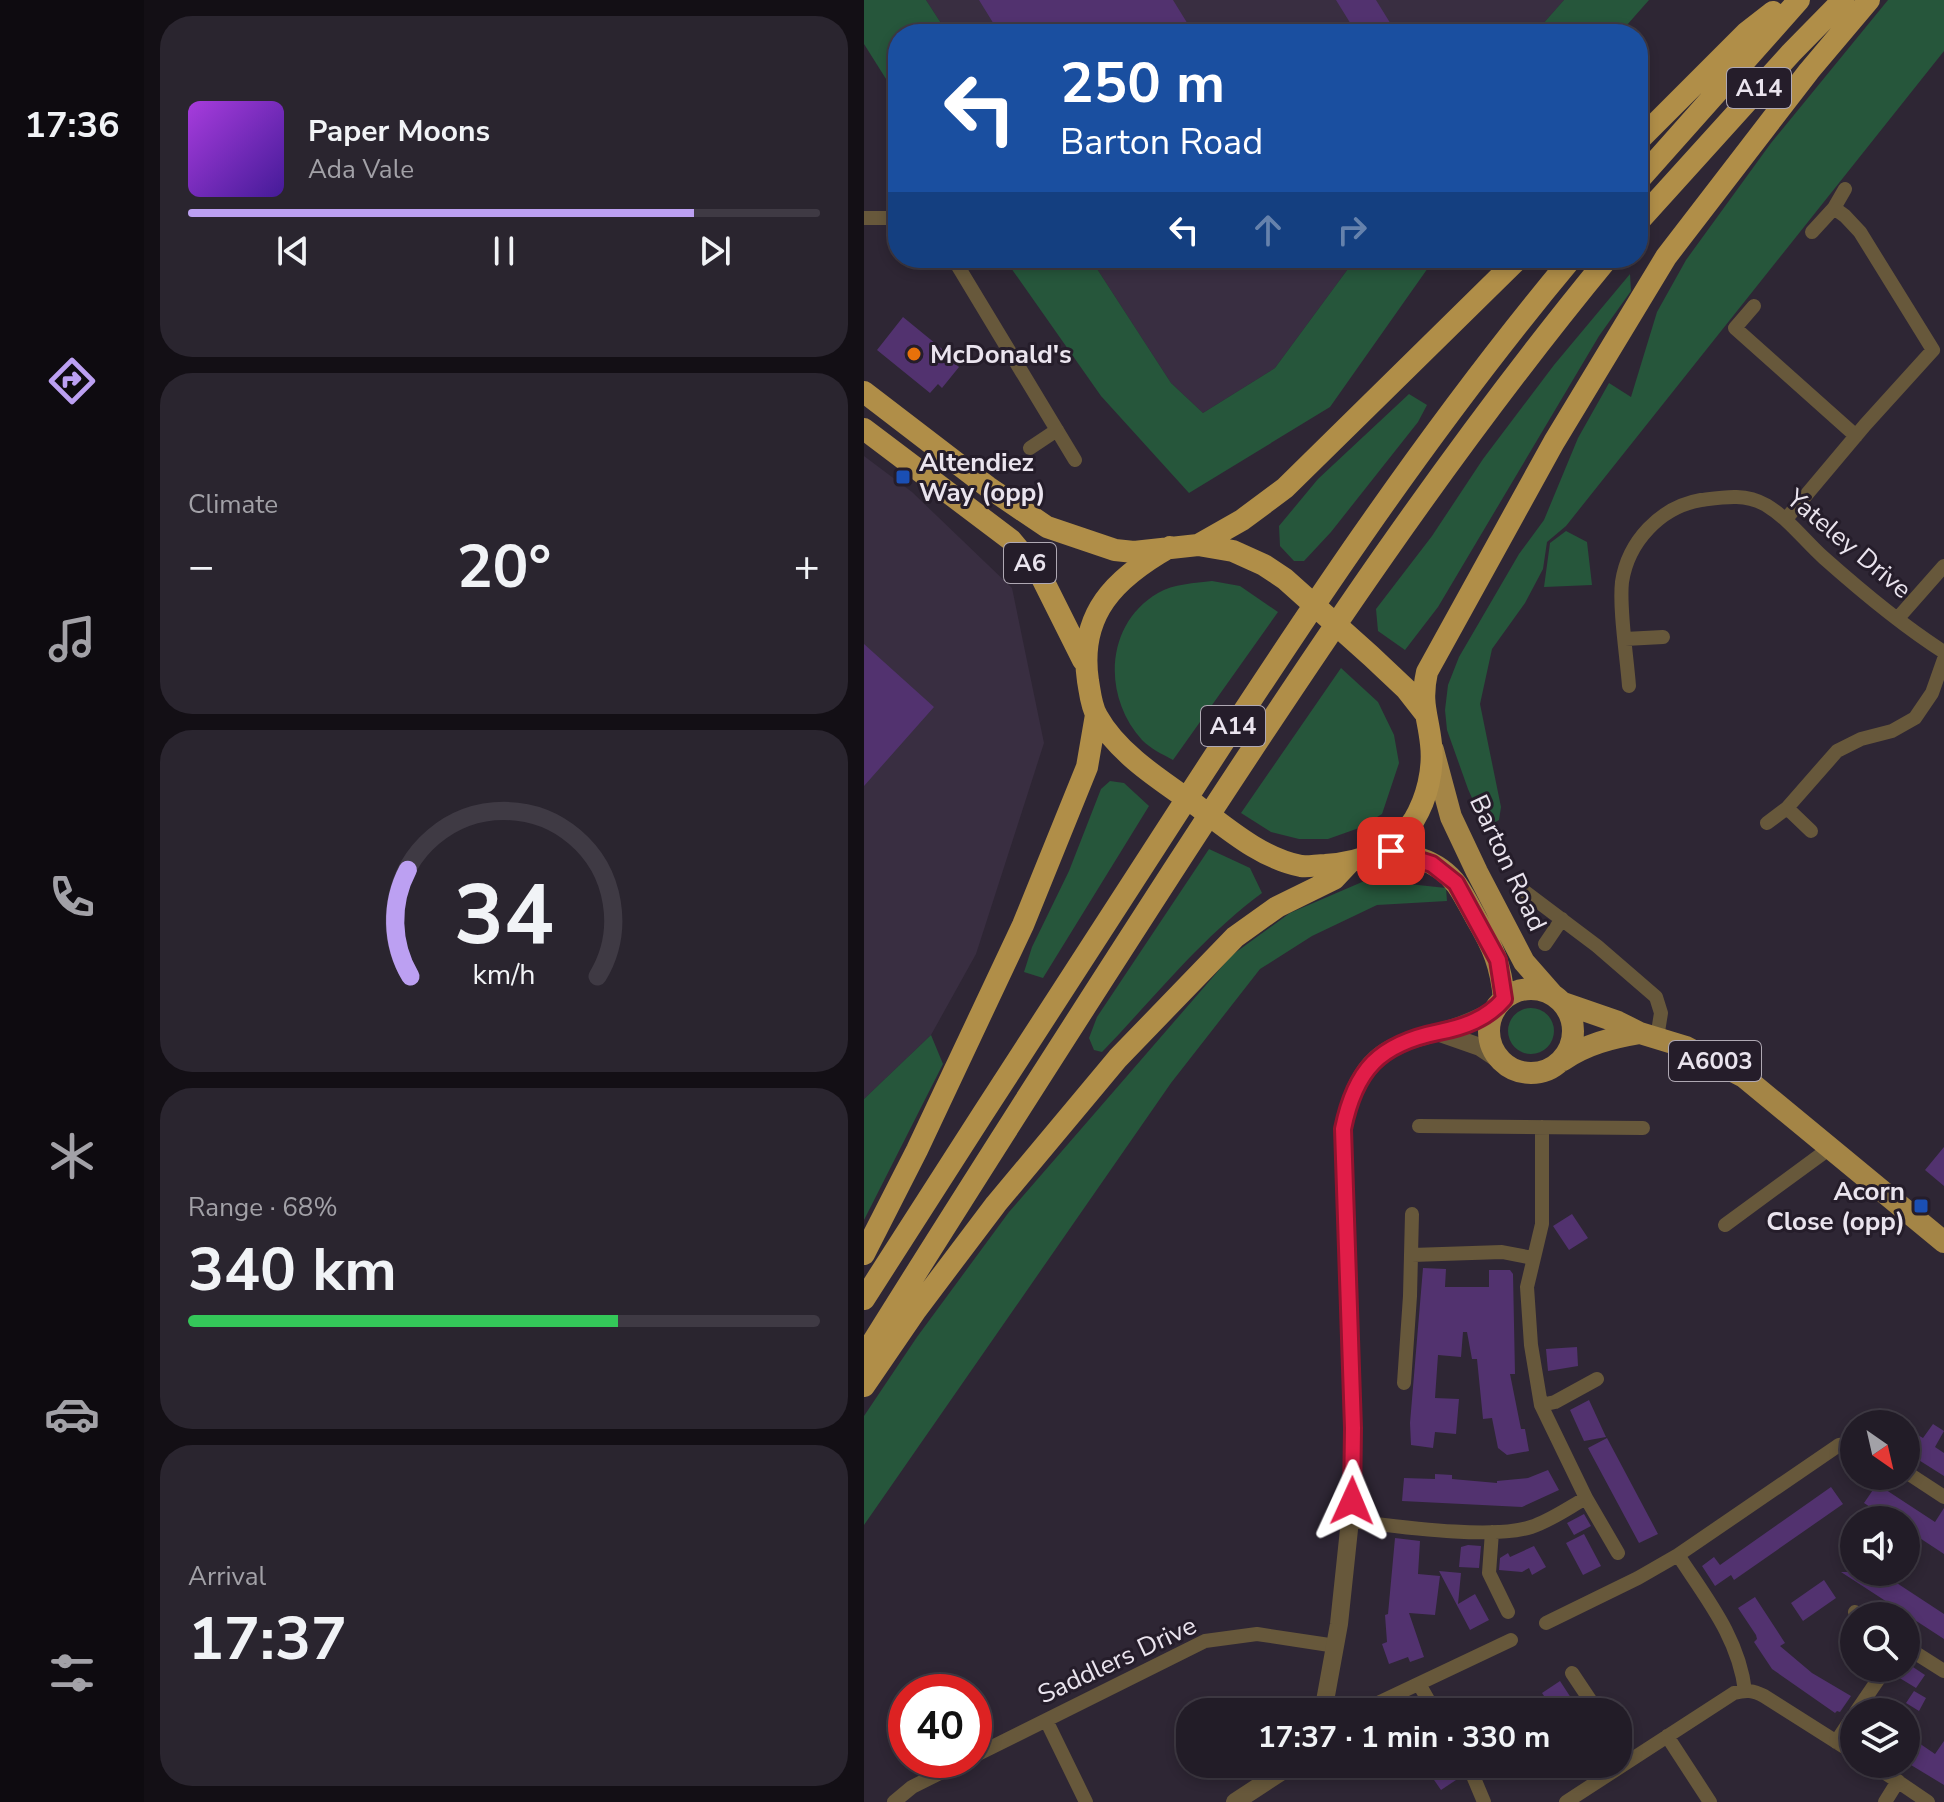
<!DOCTYPE html>
<html lang="en">
<head>
<meta charset="utf-8">
<style>
	body { margin:0; font-family:"Nunito Sans",sans-serif; background:#2a252f; color:#f1f3f6; height:100vh; display:flex; flex-direction:column; font-size:30px; white-space:nowrap }
	* { box-sizing:border-box; margin:0 }
	p { font-size:26px; color:#a2a1a7 }
	.icon { flex:none; width:44px; height:44px; fill:none; stroke:currentColor; stroke-width:2; stroke-linecap:round; stroke-linejoin:round }
	.map { position:relative; flex:1; overflow:hidden }
	.drawer { display:flex; flex-direction:column; gap:16px; padding:16px; background:#130f15; width:720px }
	.drawer>* { flex:none }
	.banner { position:absolute; left:24px; top:24px; width:760px; height:244px; border-radius:32px; box-shadow:0 4px 12px #0003,0 0 0 2px #3f3a44; background:#1a4fa0; color:#fff; overflow:hidden }
	.needle { width:52px; rotate:146deg }
	.fabs { position:absolute; left:976px; top:1410px; display:grid; gap:16px }
	.fabs a { display:grid; place-items:center; width:80px; height:80px; border-radius:50%; background:#221c27; box-shadow:0 4px 12px #0003,0 0 0 2px #3f3a44; font-size:40px }
	.speed { position:absolute; left:24px; top:1674px; display:flex; gap:16px; font-size:40px; font-weight:700; text-align:center }
	.speed>* { display:grid; place-content:center; width:104px; height:104px; border-radius:50%; background:#221c27; box-shadow:0 4px 12px #0003,0 0 0 2px #3f3a44; line-height:1 }
	.speed .limit { border:12px solid #d22; background:#fff; color:#111 }
	.pin { position:absolute; display:grid; place-items:center; width:68px; height:68px; color:#fff; margin:-34px; border-radius:16px; box-shadow:0 4px 12px #0006 }
	.me { position:absolute; width:88px; margin:-44px; rotate:1deg; stroke-linejoin:round; filter:drop-shadow(0 0 6px #0008) }
	.turn { display:flex; align-items:center; gap:28px; height:168px; padding:0 40px; font-size:36px }
	.turn .icon { width:104px; height:104px; stroke-width:2.5 }
	.turn b { display:block; font-size:56px; line-height:68px }
	.lanes { display:flex; align-items:center; height:76px; padding:0 40px; background:#0003; justify-content:center; gap:40px; direction:ltr }
	.lanes .off { opacity:.35 }
	.big { font-size:60px; font-weight:700; line-height:1.1 }
	.drawer .widget { flex:1; display:flex; flex-direction:column; justify-content:center; gap:12px; min-width:0; padding:0 28px; border-radius:32px; background:#2a252f }
	.drawer .dial { align-items:center; gap:0 }
	.dial svg { height:208px; overflow:visible; fill:none; stroke:#3f3a44; stroke-width:7; stroke-linecap:round; text-anchor:middle }
	.dial text { fill:#f1f3f6; stroke:none }
	.song { display:flex; align-items:center; gap:24px }
	.cover { width:96px; height:96px; border-radius:12px; background:linear-gradient(135deg,hsl(280 70% 55%),hsl(260 70% 35%)) }
	.played { height:8px; border-radius:4px; background:linear-gradient(90deg,#bca0f2 80%,#3f3a44 80%) }
	.keys { display:flex; justify-content:space-around; direction:ltr }
	.heat { display:flex; justify-content:space-between; align-items:center; font-size:44px; direction:ltr }
	.charge { height:12px; border-radius:6px; background:linear-gradient(90deg,#34c759 68%,#3f3a44 0) }
	.trip { position:absolute; left:312px; top:1698px; width:456px; height:80px; border-radius:32px; background:#221c27; box-shadow:0 4px 12px #0003,0 0 0 2px #3f3a44; font-weight:700; line-height:80px; text-align:center }
	main { display:flex; flex:1; min-height:0 }
	.menu { display:flex; flex-direction:column; width:144px; justify-content:space-around; align-items:center; background:#0e0b10; color:#a2a1a7 }
	.menu .icon { width:56px; height:56px }
	.menu .current { color:#bca0f2 }
	.menu b { font-size:36px; color:#f1f3f6 }
	.map>svg:first-child { display:block }
	.built { fill:#392e41 }
	.green { fill:#26563b }
	.building { fill:#52326f }
	.lines { fill:none; stroke-linecap:round; stroke-linejoin:round }
	.minor { stroke:#67583b; stroke-width:14 }
	.tertiary { stroke:#67583b; stroke-width:18 }
	.primary { stroke:#a48546; stroke-width:22 }
	.trunk { stroke:#b08e48; stroke-width:22 }
	.route-casing { stroke:#92132f; stroke-width:20 }
	.route { stroke:#e11d48; stroke-width:14 }
	.food-dot { fill:#e8710a; stroke:#251d2a; stroke-width:3 }
	.transit-dot { fill:#1a4fb4; stroke:#251d2a; stroke-width:3 }
	.labels { text-anchor:middle; dominant-baseline:central; stroke-width:6; stroke-linejoin:round; paint-order:stroke }
	.shield { fill:#251d2a; stroke:#afa8b3; stroke-width:2 }
	.shield-label { font-size:24px; font-weight:bold; fill:#eae4ee }
	.poi-label { font-size:26px; font-weight:bold; fill:#eae4ee; stroke:#251d2a; text-anchor:start }
	.street-label { font-size:26px; fill:#eae4ee; stroke:#251d2a }
</style>
</head>
<body>
<main>
<nav class="menu">
<b>17:36</b>
<svg class="icon current" aria-label="directions" viewBox="0 0 24 24"><path d="M12 3l9 9-9 9-9-9zM9 14v-3h6M13 9l2 2-2 2"/></svg>
<svg class="icon" aria-label="music" viewBox="0 0 24 24"><path d="M9 18V5l10-2v13"/><circle cx="6" cy="18" r="3"/><circle cx="16" cy="16" r="3"/></svg>
<svg class="icon" aria-label="phone" viewBox="0 0 24 24"><path d="M5 4h4l2 5-3 2q2 4 5 5l2-3 5 2v4C11 20 4 13 5 4z"/></svg>
<svg class="icon" aria-label="climate" viewBox="0 0 24 24"><path d="M12 3v18M4 7l16 10M4 17L20 7"/></svg>
<svg class="icon" aria-label="car" viewBox="0 0 24 24"><path d="M5 17H2v-5l4-1 3-4h7l3 4 3 1v5h-3M9 17h6M6 11h13"/><circle cx="7" cy="17" r="2"/><circle cx="17" cy="17" r="2"/></svg>
<svg class="icon" aria-label="filters" viewBox="0 0 24 24"><path d="M4 7h16M4 17h16"/><circle cx="9" cy="7" r="2"/><circle cx="15" cy="17" r="2"/></svg>
</nav>
<section class="drawer">
<div class="widget">
<div class="song"><i class="cover"></i><div><b>Paper Moons</b><p>Ada Vale</p></div></div>
<div class="played"></div>
<div class="keys"><svg class="icon" aria-label="previous" viewBox="0 0 24 24"><path d="M18 5L8 12l10 7zM5 5v14"/></svg><svg class="icon" aria-label="pause" viewBox="0 0 24 24"><path d="M8 5v14M16 5v14"/></svg><svg class="icon" aria-label="next" viewBox="0 0 24 24"><path d="M6 5l10 7-10 7zM19 5v14"/></svg></div>
</div>
<div class="widget"><p>Climate</p>
<div class="heat"><a>−</a><b class="big">20°</b><a>+</a></div>
</div>
<div class="widget dial"><svg viewBox="0 0 100 80">
<path d="M14 69A42 42 0 1 1 86 69"/>
<path d="M14 69A42 42 0 0 1 13 28" stroke="#bca0f2"/>
<text x="50" y="56" font-size="32" font-weight="700">34</text>
<text x="50" y="72" font-size="11">km/h</text>
</svg></div>
<div class="widget"><p>Range · 68%</p><b class="big">340 km</b><div class="charge"></div></div>
<div class="widget"><p>Arrival</p><b class="big">17:37</b></div>
</section>
<div class="map">
<svg width="1080" height="1802" viewBox="0 0 1080 1802">
	<rect width="100%" height="100%" fill="#2e2634"/>
	<path class="built" d="M 62,0 L 700,0 L 670,34 L 84,34 Z
		M 226,258 L 492,258 L 411,368 L 339,413 L 307,383 Z
		M 0,456 L 48,492 L 148,588 L 180,743 L 112,954 L 67,1035 L 0,1099 Z"/>
	<path class="green" d="M 0,0 L 62,0 L 84,34 L 34,34 L 34,98 L 0,44 Z
		M 700,0 L 785,0 L 755,34 L 670,34 Z
		M 1024,0 L 1080,0 L 1080,51 L 702,526 L 683,542 L 679,569 L 661,603 L 628,649 L 616,704 L 637,807 L 635,820 L 626,825 L 616,816 L 604,789 L 583,730 L 581,710 L 584,685 L 595,657 L 655,554 L 680,520 L 714,438 L 745,383 L 767,397 L 793,312 L 822,260 L 907,143 Z
		M 140,258 L 226,258 L 307,383 L 339,413 L 411,368 L 492,258 L 571,258 L 466,407 L 325,493 L 237,396 Z
		M 766,274 L 767,291 L 735,336 L 574,607 L 541,650 L 514,631 L 512,609 L 568,536 L 619,459 L 690,365 Z
		M 545,394 L 563,405 L 554,422 L 467,532 L 440,561 L 430,561 L 416,546 L 415,526 L 454,479 Z
		M 702,531 L 723,542 L 728,585 L 680,587 L 686,543 Z
		M 348,581 L 376,586 L 414,612 L 309,760 C 298,754 287,749 278,740 C 238,696 241,624 294,593 C 309,584 331,583 348,581 Z
		M 477,668 L 514,702 L 530,735 L 535,763 L 518,814 L 495,828 L 464,839 L 435,839 L 407,832 L 377,813 Z
		M 246,781 L 260,783 L 285,806 L 179,978 L 160,972 L 168,947 L 205,871 L 237,789 Z
		M 345,849 L 386,868 L 398,893 C 337,938 290,998 238,1052 L 230,1050 L 225,1038 L 233,1017 Z
		M 512,876 L 517,881 L 582,888 L 583,901 L 513,905 L 448,936 L 396,969 L 307,1083 L 0,1525 L 0,1416 L 53,1337 L 145,1212 L 368,955 L 426,913 Z
		M644 1031a23 23 0 1 1 46 0a23 23 0 1 1-46 0Z
		M 67,1035 L 79,1064 L 0,1220 L 0,1099 Z"/>
	<path class="building" d="M 115,0 L 309,0 L 330,34 L 136,34 Z
		M 472,0 L 512,0 L 533,34 L 493,34 Z
		M 39,317 L 83,353 L 81,355 L 95,367 L 78,388 L 74,384 L 66,393 L 13,350 Z
		M 0,644 L 70,707 L 0,786 Z
		M 1080,1147 L 1080,1186 L 1061,1170 Z
		M 708,1214 L 724,1238 L 705,1250 L 689,1226 Z
		M 559,1268 L 582,1269 L 581,1287 L 625,1287 L 625,1270 L 646,1270 L 649,1274 L 651,1374 L 646,1374 L 657,1429 L 661,1429 L 665,1451 L 643,1455 L 634,1448 L 628,1418 L 619,1419 L 613,1359 L 608,1359 L 603,1332 L 599,1332 L 597,1357 L 574,1355 L 571,1398 L 595,1399 L 592,1434 L 571,1432 L 569,1448 L 547,1445 L 546,1423 Z
		M 713,1347 L 714,1366 L 684,1371 L 682,1349 Z
		M 725,1400 L 742,1437 L 720,1441 L 706,1410 Z
		M 1016,1408 L 1030,1424 L 997,1424 Z
		M 1069,1424 L 1080,1431 L 1071,1447 L 1080,1453 L 1080,1476 L 1042,1452 L 1042,1428 L 1059,1438 Z
		M 743,1438 L 794,1534 L 775,1543 L 724,1448 Z
		M 684,1470 L 695,1490 L 658,1507 L 538,1501 L 540,1478 L 571,1479 L 571,1474 L 588,1475 L 588,1479 L 633,1483 L 633,1481 L 664,1478 Z
		M 1013,1484 L 1071,1522 L 1080,1508 L 1080,1554 L 1042,1529 L 1042,1520 L 1026,1520 L 1000,1503 Z
		M 967,1487 L 979,1504 L 870,1580 L 867,1575 L 851,1586 L 838,1566 L 850,1557 L 856,1565 Z
		M 720,1514 L 727,1526 L 710,1535 L 703,1523 Z
		M 720,1534 L 737,1566 L 719,1575 L 702,1543 Z
		M 531,1538 L 556,1541 L 554,1574 L 576,1576 L 571,1615 L 545,1613 L 560,1657 L 546,1662 L 544,1657 L 525,1664 L 518,1644 L 523,1642 L 521,1615 L 524,1614 Z
		M 604,1545 L 617,1546 L 615,1568 L 595,1567 L 597,1547 Z
		M 670,1546 L 682,1567 L 668,1575 L 665,1568 L 658,1572 L 635,1570 L 636,1558 L 644,1553 L 646,1557 Z
		M 575,1571 L 597,1573 L 594,1604 L 611,1594 L 625,1620 L 606,1630 Z
		M 977,1572 L 1016,1572 L 1080,1614 L 1080,1639 Z
		M 960,1580 L 972,1598 L 939,1621 L 927,1603 Z
		M 891,1597 L 921,1643 L 916,1646 L 948,1673 L 987,1696 L 976,1712 L 973,1711 L 971,1713 L 908,1669 L 890,1642 L 893,1639 L 892,1635 L 874,1608 Z
		M 1043,1663 L 1061,1675 L 1052,1688 L 1034,1677 Z
		M 696,1681 L 713,1707 L 706,1712 L 691,1712 L 678,1693 Z
		M 1050,1691 L 1062,1698 L 1055,1711 L 1042,1703 Z
		M 1049,1739 L 1071,1754 L 1080,1741 L 1080,1785 L 1042,1762 L 1042,1749 Z
		M 559,1764 L 581,1764 L 592,1780 L 577,1790 Z"/>
	<g class="lines">
		<path class="minor" d="M 0,218 L 24,218 L 34,221
			M 948,232 L 970,208 L 981,189
			M 89,258 L 211,460
			M 890,306 L 871,328 L 992,436
			M 166,448 L 193,430
			M 922,519 L 1001,425 L 1069,350 L 996,232 L 981,216 L 970,208
			M 1034,618 L 1080,566
			M 761,639 L 799,637
			M 765,686 C 763,658 755,609 758,582 C 764,542 796,507 837,500 C 860,497 881,493 902,505 C 925,519 940,540 960,558 C 996,590 1039,626 1080,652
			M 923,808 L 947,831
			M 903,823 L 923,808 L 973,751 L 997,739 L 1028,731 L 1051,718 L 1068,693 L 1080,659
			M 656,888 L 733,946 L 792,997 L 797,1013 L 793,1038
			M 681,944 L 698,919
			M 555,1126 L 779,1128
			M 861,1225 L 966,1148
			M 548,1255 L 638,1252 L 669,1258
			M 540,1383 L 546,1296 L 548,1214
			M 677,1405 L 691,1402 L 733,1379
			M 1042,1472 L 1080,1497
			M 722,1498 L 754,1553
			M 487,1521 C 531,1526 627,1540 667,1527 C 686,1521 704,1508 722,1498 L 677,1405 L 667,1345 L 663,1287 L 678,1224 L 678,1127
			M 628,1532 L 625,1573 L 644,1612
			M 814,1555 C 842,1598 875,1638 881,1691
			M 991,1612 L 996,1616
			M 682,1623 L 774,1578 L 814,1555 L 975,1445 L 990,1443
			M 1042,1647 L 1080,1671
			M 708,1673 L 734,1712
			M 555,1684 L 571,1712
			M 497,1711 L 647,1640
			M 992,1712 L 1022,1668
			M 182,1720 L 222,1802
			M 803,1736 L 846,1802
			M 972,1742 L 990,1715
			M 754,1743 L 766,1760
			M 110,1756 L 341,1641 L 393,1634 L 472,1646
			M 604,1764 L 620,1802
			M 1008,1764 L 1064,1802
			M 30,1802 L 48,1787 L 102,1760
			M 702,1802 L 870,1693 C 882,1690 889,1690 900,1696 L 990,1753
			M 1021,1802 L 1034,1781"/>
		<path class="tertiary" d="M 576,1033 L 616,1047 L 637,1061
			M 459,1712 L 475,1624 L 488,1501 L 489,1428 L 479,1129 C 501,1019 557,1053 631,1009
			M 371,1802 L 429,1764"/>
		<path class="primary" d="M 569,750 L 587,817 L 613,872 L 660,962 L 689,995
			M 510,855 C 539,849 575,860 593,885 C 600,895 606,907 612,918 C 629,947 637,965 640,999
			M625 1031a42 42 0 1 1 84 0a42 42 0 1 1-84 0Z
			M 699,1003 L 754,1022 L 776,1033 L 822,1047 L 880,1077 L 1080,1242
			M 699,1060 C 723,1044 747,1038 776,1033"/>
		<path class="trunk" d="M 774,141 L 882,33 L 909,12
			M 774,181 L 935,0
			M 774,222 L 927,53 L 979,0
			M 0,392 L 124,487 L 183,527 L 251,550 L 270,552 L 334,545 L 369,551 L 400,565 L 421,579 L 507,656 L 542,689 L 560,712
			M 0,429 L 147,540 L 177,576 L 219,660
			M 334,545 L 378,520 L 421,488 L 655,258
			M 306,547 C 251,578 214,614 224,681 C 226,692 227,706 233,716 C 254,754 298,781 332,805 C 364,829 397,858 437,866 C 444,867 453,865 461,865 C 495,863 530,851 550,820 C 563,798 570,770 567,744 C 564,715 556,704 563,672 L 690,442 L 802,257 L 945,71 L 1005,0
			M 0,1254 L 53,1150 L 159,925 L 223,767 L 232,715
			M 0,1299 C 101,1141 203,983 305,826 C 431,631 559,436 708,258
			M 0,1356 C 101,1194 204,1033 308,872 C 445,661 584,452 744,258
			M 0,1386 L 52,1310 L 132,1204 L 254,1058 L 371,937 L 413,907 L 470,879 L 485,863"/>
	</g>
	<g class="lines">
		<g class="route-casing">
			<path id="route" d="M 488,1501 L 489,1428 L 479,1129 C 491,1070 515,1044 575,1032 C 600,1027 623,1019 640,999 L 634,960 L 592,883 L 568,864 L 527,851"/>
		</g>
		<use href="#route" class="route"/>
	</g>
	<circle class="food-dot" cx="50" cy="354" r="8"/>
	<g class="transit-dot">
		<rect x="31" y="469" width="16" height="16" rx="4"/>
		<rect x="1049" y="1198" width="16" height="16" rx="4"/>
	</g>
	<g class="labels">
		<g class="shield">
			<rect x="863" y="68" width="64" height="40" rx="6"/>
			<rect x="140" y="543" width="52" height="40" rx="6"/>
			<rect x="337" y="706" width="64" height="40" rx="6"/>
			<rect x="805" y="1041" width="92" height="40" rx="6"/>
		</g>
		<g class="shield-label">
			<text x="895" y="88">A14</text>
			<text x="166" y="563">A6</text>
			<text x="369" y="726">A14</text>
			<text x="851" y="1061">A6003</text>
		</g>
		<g class="poi-label">
			<text x="66" y="354">McDonald's</text>
			<text x="55" y="462">Altendiez<tspan x="55" dy="30">Way (opp)</tspan></text>
			<text x="1041" y="1191" text-anchor="end">Acorn<tspan x="1041" dy="30">Close (opp)</tspan></text>
		</g>
		<g class="street-label">
			<text transform="translate(985 544) rotate(40)">Yateley Drive</text>
			<text transform="translate(644 863) rotate(65)">Barton Road</text>
			<text transform="translate(253 1660) rotate(-25)">Saddlers Drive</text>
		</g>
	</g>
</svg>
<div class="fabs">
<a><svg class="needle" viewBox="-14 -14 28 28"><path d="M0-13l5 13h-10z" fill="#e53935"/><path d="M0 13l5-13h-10z" fill="#a2a1a7"/></svg></a>
<a><svg class="icon" aria-label="sound" viewBox="0 0 24 24"><path d="M4 9h4l5-4v14l-5-4H4zM17 9q2 3 0 6"/></svg></a>
<a><svg class="icon" aria-label="search" viewBox="0 0 24 24"><circle cx="10" cy="10" r="6"/><path d="M15 15l6 6"/></svg></a>
<a><svg class="icon" aria-label="layers" viewBox="0 0 24 24"><path d="M12 4l9 5-9 5-9-5zM3 14l9 5 9-5"/></svg></a>
</div>
<div class="speed"><div class="limit">40</div></div>
<div class="pin" style="left:527px;top:851px;background:#d93025"><svg class="icon" aria-label="arrive" viewBox="0 0 24 24"><path d="M6 21V4h12l-3 4 3 4H6"/></svg></div>
<svg class="me" style="left:488px;top:1501px" viewBox="-20 -20 40 40"><path d="M0-17L14 15 0 8-14 15z" fill="#e11d48" stroke="#fff" stroke-width="4"/></svg>
<div class="trip">17:37 · 1 min · 330 m</div>
<div class="banner">
<div class="turn"><svg class="icon" aria-label="left" viewBox="0 0 24 24"><path d="M17 20v-9H6M10 6l-5 5 5 5"/></svg><div><b>250 m</b>Barton Road</div></div>
<div class="lanes"><svg class="icon" aria-label="left" viewBox="0 0 24 24"><path d="M17 20v-9H6M10 6l-5 5 5 5"/></svg><svg class="icon off" aria-label="ahead" viewBox="0 0 24 24"><path d="M12 20V5M6 11l6-6 6 6"/></svg><svg class="icon off" aria-label="right" viewBox="0 0 24 24"><path d="M7 20v-9h11M14 6l5 5-5 5"/></svg></div>
</div>
</div>
</main>
</body>
</html>
